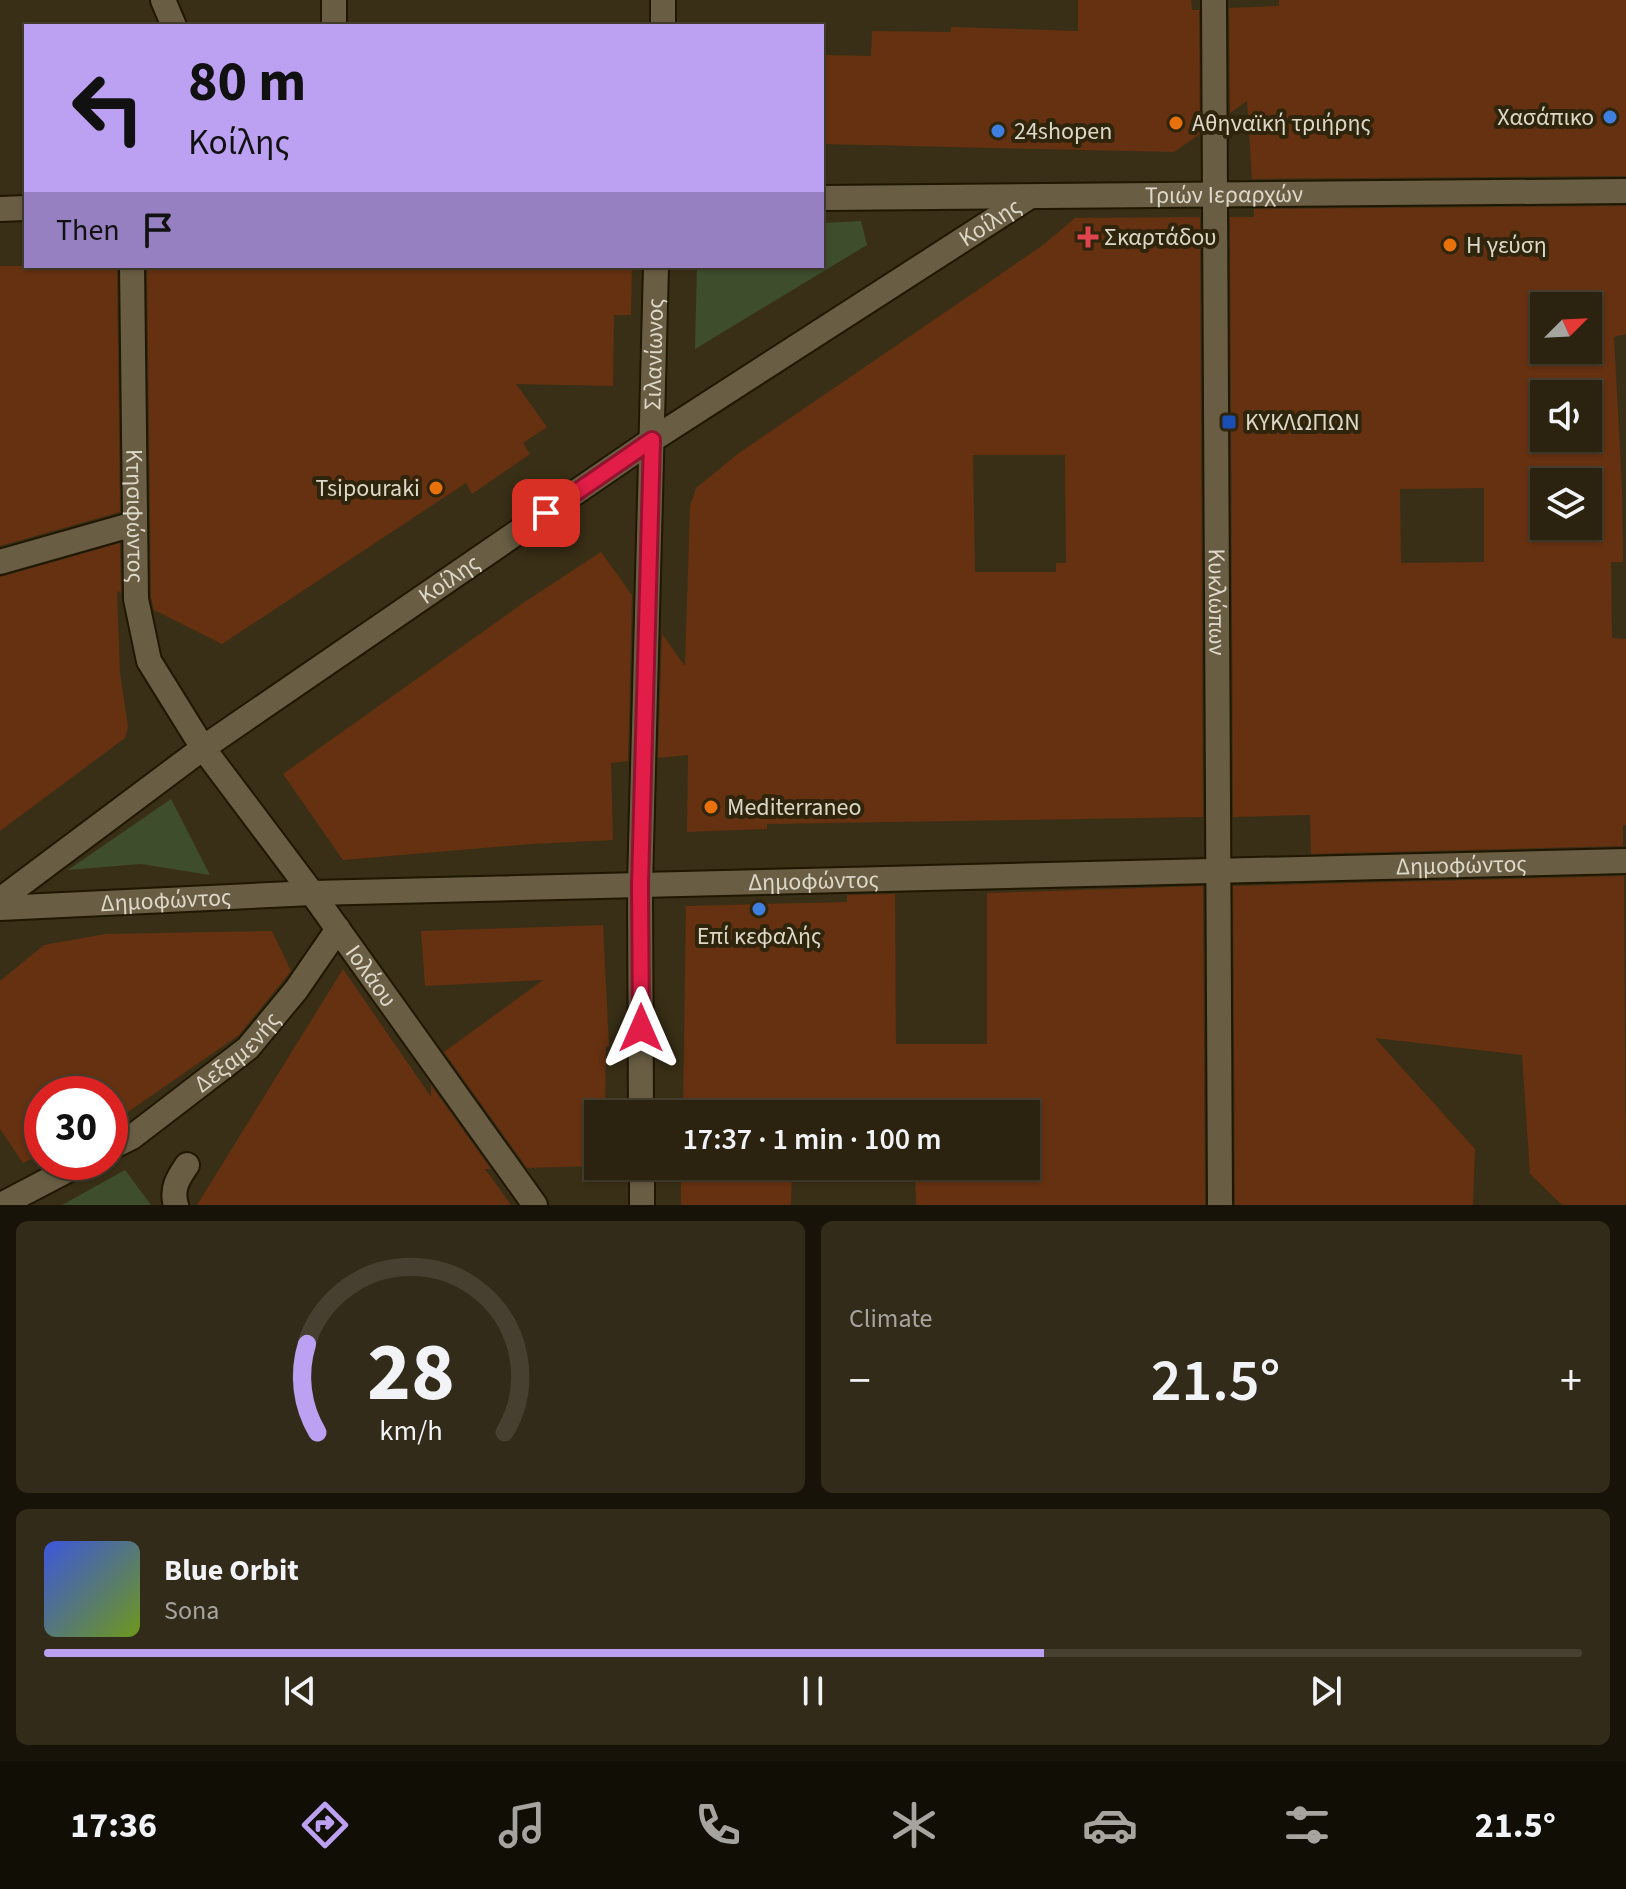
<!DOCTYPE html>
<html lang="en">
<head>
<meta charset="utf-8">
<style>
	body { margin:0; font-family:"Source Sans 3",sans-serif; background:#332b19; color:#f1f3f6; height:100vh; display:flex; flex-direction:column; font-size:30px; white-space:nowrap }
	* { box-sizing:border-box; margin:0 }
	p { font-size:26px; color:#a6a49f }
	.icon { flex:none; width:44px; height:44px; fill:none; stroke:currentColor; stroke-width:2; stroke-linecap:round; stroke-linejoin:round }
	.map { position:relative; height:1205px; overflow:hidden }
	.drawer { display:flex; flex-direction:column; gap:16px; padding:16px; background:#181309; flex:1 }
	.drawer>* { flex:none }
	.top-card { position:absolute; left:24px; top:24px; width:800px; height:244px; border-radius:0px; box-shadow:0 2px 6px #0004,0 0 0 2px #474030; background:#bca0f2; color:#111; overflow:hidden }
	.needle { width:52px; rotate:66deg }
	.tools { position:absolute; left:1530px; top:292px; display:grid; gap:16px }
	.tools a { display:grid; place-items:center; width:72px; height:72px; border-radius:0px; background:#2b2310; box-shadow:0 2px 6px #0004,0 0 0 2px #474030; font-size:40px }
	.speed { position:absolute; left:24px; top:1076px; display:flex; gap:16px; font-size:40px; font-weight:700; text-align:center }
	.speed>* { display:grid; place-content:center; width:104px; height:104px; border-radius:50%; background:#2b2310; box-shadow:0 2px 6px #0004,0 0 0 2px #474030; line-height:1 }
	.speed .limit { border:12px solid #d22; background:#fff; color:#111 }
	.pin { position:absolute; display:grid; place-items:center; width:68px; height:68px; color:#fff; margin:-34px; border-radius:16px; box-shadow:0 4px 12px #0006 }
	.me { position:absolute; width:88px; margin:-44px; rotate:0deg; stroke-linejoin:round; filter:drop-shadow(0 0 6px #0008) }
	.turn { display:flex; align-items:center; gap:28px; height:168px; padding:0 32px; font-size:36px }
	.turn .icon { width:104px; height:104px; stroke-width:2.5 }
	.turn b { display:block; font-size:56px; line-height:68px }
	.then { display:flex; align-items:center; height:76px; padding:0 32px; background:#0003; gap:16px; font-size:30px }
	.big { font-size:60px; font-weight:600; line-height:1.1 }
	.drawer .tile { flex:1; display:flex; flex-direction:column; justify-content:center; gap:12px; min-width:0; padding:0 28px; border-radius:12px; background:#332b19 }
	.drawer .dial { align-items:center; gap:0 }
	.dial svg { height:208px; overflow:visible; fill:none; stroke:#474030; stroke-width:7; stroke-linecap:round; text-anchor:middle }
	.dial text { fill:#f1f3f6; stroke:none }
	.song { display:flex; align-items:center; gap:24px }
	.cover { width:96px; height:96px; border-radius:12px; background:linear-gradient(135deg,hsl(230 70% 55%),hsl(80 70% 35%)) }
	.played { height:8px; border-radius:4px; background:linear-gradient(90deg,#bca0f2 65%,#474030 65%) }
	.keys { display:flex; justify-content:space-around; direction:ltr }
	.heat { display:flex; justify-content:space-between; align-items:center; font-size:44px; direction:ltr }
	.drawer .tiles { flex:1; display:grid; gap:16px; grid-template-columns:1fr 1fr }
	.tile:last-child { grid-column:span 2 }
	.trip { position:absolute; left:584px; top:1100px; width:456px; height:80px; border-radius:0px; background:#2b2310; box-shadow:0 2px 6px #0004,0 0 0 2px #474030; font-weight:600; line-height:80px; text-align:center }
	.tabs { display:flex; height:128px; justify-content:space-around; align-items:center; background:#110e06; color:#a6a49f }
	.tabs .icon { width:56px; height:56px }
	.tabs .selected { color:#bca0f2 }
	.tabs b { font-size:36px; color:#f1f3f6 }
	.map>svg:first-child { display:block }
	.green { fill:#3e4d2c }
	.building { fill:#653111; fill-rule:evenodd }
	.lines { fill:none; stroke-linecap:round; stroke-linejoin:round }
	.minor-casing { stroke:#201700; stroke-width:28 }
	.minor { stroke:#695e44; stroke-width:24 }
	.route-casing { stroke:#92132f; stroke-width:20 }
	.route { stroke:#e11d48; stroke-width:14 }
	.shop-dot { fill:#3f7fe0; stroke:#2f250c; stroke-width:3 }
	.food-dot { fill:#e8710a; stroke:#2f250c; stroke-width:3 }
	.health-dot { fill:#e0444e; stroke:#2f250c; stroke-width:3 }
	.transit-dot { fill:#1a4fb4; stroke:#2f250c; stroke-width:3 }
	.labels { text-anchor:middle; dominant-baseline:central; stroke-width:8; stroke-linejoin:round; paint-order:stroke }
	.poi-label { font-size:24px; fill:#ddd7c8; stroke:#2f250c; text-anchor:start }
	.street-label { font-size:24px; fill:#ddd7c8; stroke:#2f250c }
</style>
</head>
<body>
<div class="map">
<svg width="1626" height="1205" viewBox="0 0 1626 1205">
	<rect width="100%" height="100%" fill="#392f16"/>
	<path class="green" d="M 861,221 L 867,245 L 695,349 L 697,266 L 822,266 L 822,223 Z
		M 171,799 L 210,875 L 141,864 L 68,870 Z
		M 125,1170 L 151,1205 L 62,1205 Z"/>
	<path class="building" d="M 1078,0 L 1191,0 L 1192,10 L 1199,10 L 1200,134 L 1174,152 L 822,144 L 822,55 L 871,56 L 872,31 L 951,32 L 951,27 L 1078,31 Z
		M 1279,0 L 1626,0 L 1626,176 L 1252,179 L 1247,101 L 1230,113 L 1229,8 L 1279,6 Z
		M 1626,206 L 1626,334 L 1614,337 L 1622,488 L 1623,562 L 1611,562 L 1612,638 L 1626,639 L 1626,825 L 1623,825 L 1623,846 L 1311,854 L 1310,815 L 1233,817 L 1230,217 L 1254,217 L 1254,209 ZM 1544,306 L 1588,306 L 1588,350 L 1544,350 ZM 1544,394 L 1588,394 L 1588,438 L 1544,438 ZM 1544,482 L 1588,482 L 1588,526 L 1544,526 ZM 1484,488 L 1484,562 L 1401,563 L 1400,489 Z
		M 1200,217 L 1203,817 L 767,824 L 767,829 L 687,832 L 688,755 L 658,758 L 662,634 L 685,666 L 690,506 L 696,488 L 739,453 L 985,285 L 1043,245 L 1075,218 ZM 973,455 L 1065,455 L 1066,563 L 1056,563 L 1056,572 L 975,572 Z
		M 0,266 L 117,266 L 120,512 L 0,546 Z
		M 147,266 L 632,266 L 631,315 L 614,315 L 613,386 L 516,384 L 547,427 L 523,443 L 530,454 L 472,494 L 466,483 L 222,644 L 154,610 L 151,597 Z
		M 120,543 L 121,593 L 117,591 L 120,673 L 128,727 L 125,738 L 0,831 L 0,577 Z
		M 601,552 L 632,595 L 628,761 L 611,763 L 613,840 L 531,844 L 343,860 L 283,774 L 526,601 Z
		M 1624,876 L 1626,1205 L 1562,1205 L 1530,1174 L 1522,1055 L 1375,1038 L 1475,1149 L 1473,1205 L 1235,1205 L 1233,886 Z
		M 1203,886 L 1205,1205 L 916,1205 L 915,1166 L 1026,1166 L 1026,1114 L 683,1114 L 686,906 L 847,902 L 847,895 L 895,894 L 896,1044 L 987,1044 L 987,893 Z
		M 603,925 L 609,1046 L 606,1047 L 605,1114 L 598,1114 L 598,1166 L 527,1168 L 444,1052 L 543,980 L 425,986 L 421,931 Z
		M 272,931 L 291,971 L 239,1035 L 125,1114 L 110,1121 L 110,1094 L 42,1094 L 42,1154 L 23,1163 L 0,1129 L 0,981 L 44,945 L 105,934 Z
		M 343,969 L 431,1097 L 431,1085 L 491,1169 L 485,1169 L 511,1205 L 197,1205 Z
		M 681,1166 L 792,1166 L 791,1205 L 681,1205 Z"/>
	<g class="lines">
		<g class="minor-casing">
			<g id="minor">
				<path d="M 163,0 L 174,26"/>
				<path id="s1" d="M 1214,0 L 1220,1205"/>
				<path d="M 334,26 L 334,0"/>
				<path d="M 663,26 L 663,0"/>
				<path id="s2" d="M 822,198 L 1626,191"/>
				<path d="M 0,209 L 26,208"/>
				<path id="s3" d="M 132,266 L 136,599 L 149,661 L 203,748 L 312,893 L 535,1205"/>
				<path d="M 0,562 L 134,524"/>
				<path id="s4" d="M 0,900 L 203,748 L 652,440 L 1029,197"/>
				<path id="s5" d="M 0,908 L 312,893 L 1626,861"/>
				<path id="s6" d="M 641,1114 L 640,885 L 656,266"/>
				<path id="s7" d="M 110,1148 L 132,1137 L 248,1048 L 296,990 L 338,929"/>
				<path d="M 642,1166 L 642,1205"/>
				<path d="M 1,1205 L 83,1162"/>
				<path d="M 176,1205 C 171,1189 178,1178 187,1165"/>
			</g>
		</g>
		<use href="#minor" class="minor"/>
	</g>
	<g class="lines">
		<g class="route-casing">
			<path id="route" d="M 546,513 L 652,440 L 640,885 L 641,1028"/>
		</g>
		<use href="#route" class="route"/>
	</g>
	<g class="shop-dot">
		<circle cx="1610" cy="117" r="8"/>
		<circle cx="998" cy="131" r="8"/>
		<circle cx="759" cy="909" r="8"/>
	</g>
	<g class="food-dot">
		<circle cx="1176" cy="123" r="8"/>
		<circle cx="1450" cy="245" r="8"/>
		<circle cx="436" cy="488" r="8"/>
		<circle cx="711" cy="807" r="8"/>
	</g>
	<path class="health-dot" d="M1084 225h8v8h8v8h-8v8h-8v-8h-8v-8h8z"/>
	<rect class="transit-dot" x="1221" y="414" width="16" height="16" rx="4"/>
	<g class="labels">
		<g class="poi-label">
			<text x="1594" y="117" text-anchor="end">Χασάπικο</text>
			<text x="1192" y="123">Αθηναϊκή τριήρης</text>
			<text x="1014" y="131">24shopen</text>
			<text x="1104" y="237">Σκαρτάδου</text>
			<text x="1466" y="245">Η γεύση</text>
			<text x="1245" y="422">ΚΥΚΛΩΠΩΝ</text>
			<text x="420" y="488" text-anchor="end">Tsipouraki</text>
			<text x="727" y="807">Mediterraneo</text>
			<text x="759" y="936" text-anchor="middle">Επί κεφαλής</text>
		</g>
		<g class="street-label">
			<text stroke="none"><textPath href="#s2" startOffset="402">Τριών Ιεραρχών</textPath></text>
			<text stroke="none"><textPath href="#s4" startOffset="1200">Κοίλης</textPath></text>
			<text stroke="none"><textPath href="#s6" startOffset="760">Σιλανίωνος</textPath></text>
			<text stroke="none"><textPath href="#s3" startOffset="250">Κτησιφώντος</textPath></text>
			<text stroke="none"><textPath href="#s4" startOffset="552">Κοίλης</textPath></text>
			<text stroke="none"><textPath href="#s1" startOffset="602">Κυκλώπων</textPath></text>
			<text stroke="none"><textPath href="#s5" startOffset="1462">Δημοφώντος</textPath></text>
			<text stroke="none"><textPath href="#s5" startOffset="814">Δημοφώντος</textPath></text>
			<text stroke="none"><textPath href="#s5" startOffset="166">Δημοφώντος</textPath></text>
			<text stroke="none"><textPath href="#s3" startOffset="782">Ιολάου</textPath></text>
			<text stroke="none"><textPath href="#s7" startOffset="160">Δεξαμενής</textPath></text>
		</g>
	</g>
</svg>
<div class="tools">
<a><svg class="needle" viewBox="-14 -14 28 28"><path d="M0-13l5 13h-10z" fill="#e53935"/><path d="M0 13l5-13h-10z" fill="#a6a49f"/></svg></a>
<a><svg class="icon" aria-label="sound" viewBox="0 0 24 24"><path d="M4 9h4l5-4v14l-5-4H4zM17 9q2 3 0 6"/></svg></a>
<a><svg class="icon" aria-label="layers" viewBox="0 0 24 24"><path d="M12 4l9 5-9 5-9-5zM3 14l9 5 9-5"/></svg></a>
</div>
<div class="speed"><div class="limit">30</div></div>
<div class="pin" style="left:546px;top:513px;background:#d93025"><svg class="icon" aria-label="arrive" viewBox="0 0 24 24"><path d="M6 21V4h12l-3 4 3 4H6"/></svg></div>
<svg class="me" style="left:641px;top:1028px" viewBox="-20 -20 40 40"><path d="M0-17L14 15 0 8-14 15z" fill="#e11d48" stroke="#fff" stroke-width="4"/></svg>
<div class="trip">17:37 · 1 min · 100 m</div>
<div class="top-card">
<div class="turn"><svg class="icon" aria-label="left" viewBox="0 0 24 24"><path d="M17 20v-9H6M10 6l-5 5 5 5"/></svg><div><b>80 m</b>Κοίλης</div></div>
<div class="then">Then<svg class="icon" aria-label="arrive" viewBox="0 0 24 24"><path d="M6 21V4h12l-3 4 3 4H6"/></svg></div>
</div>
</div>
<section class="drawer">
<div class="tiles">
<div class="tile dial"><svg viewBox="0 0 100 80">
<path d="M14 69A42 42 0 1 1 86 69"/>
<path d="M14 69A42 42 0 0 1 10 35" stroke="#bca0f2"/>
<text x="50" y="56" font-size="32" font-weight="700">28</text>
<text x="50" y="72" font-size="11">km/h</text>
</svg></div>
<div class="tile"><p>Climate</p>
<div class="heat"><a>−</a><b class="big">21.5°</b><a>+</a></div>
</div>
<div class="tile">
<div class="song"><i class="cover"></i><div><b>Blue Orbit</b><p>Sona</p></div></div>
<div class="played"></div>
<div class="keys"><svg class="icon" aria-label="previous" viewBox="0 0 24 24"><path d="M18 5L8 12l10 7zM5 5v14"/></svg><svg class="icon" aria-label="pause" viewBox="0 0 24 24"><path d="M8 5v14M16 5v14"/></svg><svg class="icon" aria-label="next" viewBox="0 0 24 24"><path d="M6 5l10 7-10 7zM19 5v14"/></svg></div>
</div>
</div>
</section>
<nav class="tabs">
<b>17:36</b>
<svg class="icon selected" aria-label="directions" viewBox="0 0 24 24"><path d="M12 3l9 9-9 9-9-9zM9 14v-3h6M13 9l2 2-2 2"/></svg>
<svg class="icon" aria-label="music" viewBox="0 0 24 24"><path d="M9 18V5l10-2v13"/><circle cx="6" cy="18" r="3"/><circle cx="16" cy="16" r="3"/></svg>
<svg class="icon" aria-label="phone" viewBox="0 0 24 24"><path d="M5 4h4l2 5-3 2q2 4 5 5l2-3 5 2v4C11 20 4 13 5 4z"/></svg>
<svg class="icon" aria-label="climate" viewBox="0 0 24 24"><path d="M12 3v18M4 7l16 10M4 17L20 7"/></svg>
<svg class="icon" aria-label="car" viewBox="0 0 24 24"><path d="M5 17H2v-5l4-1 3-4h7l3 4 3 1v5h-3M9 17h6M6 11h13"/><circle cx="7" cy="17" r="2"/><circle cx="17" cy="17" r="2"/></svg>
<svg class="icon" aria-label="filters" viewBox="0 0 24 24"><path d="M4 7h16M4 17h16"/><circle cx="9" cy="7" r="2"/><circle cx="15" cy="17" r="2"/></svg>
<b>21.5°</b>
</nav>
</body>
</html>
